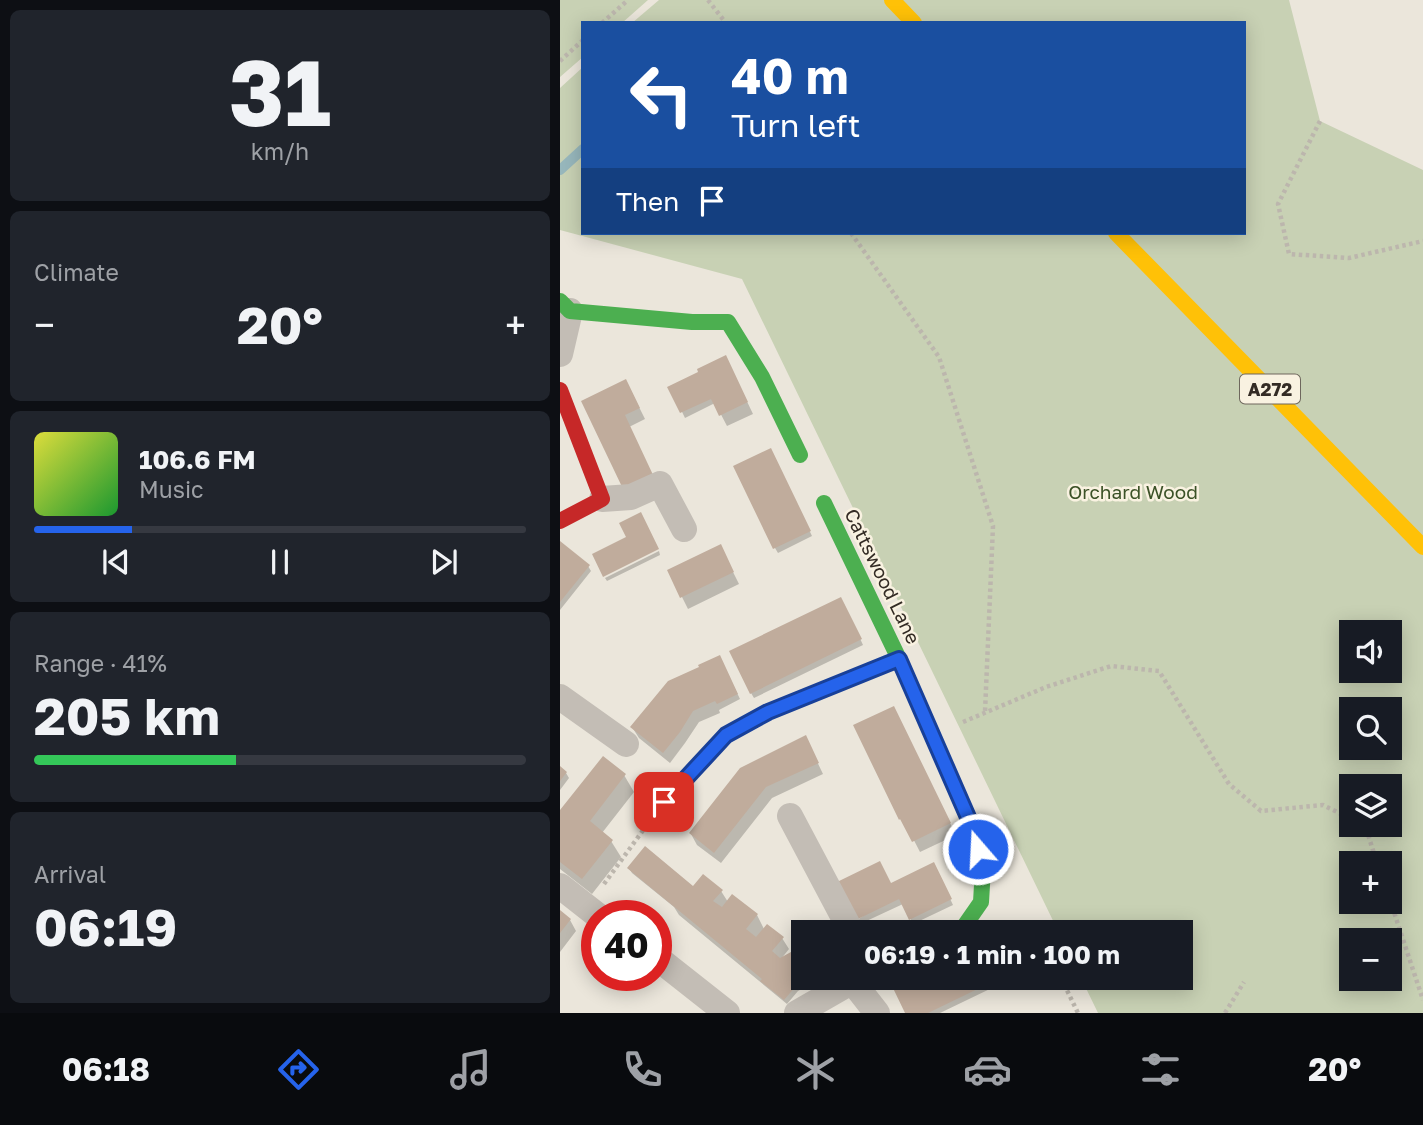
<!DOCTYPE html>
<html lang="en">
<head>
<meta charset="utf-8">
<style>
	body { margin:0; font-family:"Golos Text",sans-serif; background:#20242c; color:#f1f3f6; height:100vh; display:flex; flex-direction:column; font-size:26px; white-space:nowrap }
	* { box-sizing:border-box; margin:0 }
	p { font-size:23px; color:#9ea1a6 }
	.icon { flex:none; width:38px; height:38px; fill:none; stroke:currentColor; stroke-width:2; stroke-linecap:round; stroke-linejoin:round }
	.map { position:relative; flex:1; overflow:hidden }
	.details { display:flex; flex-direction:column; gap:10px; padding:10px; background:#0d0f14; width:560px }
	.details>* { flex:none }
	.top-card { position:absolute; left:21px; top:21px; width:665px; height:214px; border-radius:0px; box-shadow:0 4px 18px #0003; background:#1a4fa0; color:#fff; overflow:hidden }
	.buttons { position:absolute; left:779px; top:620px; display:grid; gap:14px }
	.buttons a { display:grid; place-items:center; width:63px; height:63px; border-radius:0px; background:#171b24; box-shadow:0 4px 18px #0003; font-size:35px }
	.speed { position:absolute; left:21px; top:900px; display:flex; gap:14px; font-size:35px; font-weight:700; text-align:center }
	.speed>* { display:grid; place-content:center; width:91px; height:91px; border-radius:50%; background:#171b24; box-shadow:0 4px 18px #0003; line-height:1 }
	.speed .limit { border:10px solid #d22; background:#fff; color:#111 }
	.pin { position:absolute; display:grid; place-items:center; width:60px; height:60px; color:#fff; margin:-30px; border-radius:14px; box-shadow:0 4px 10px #0006 }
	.me { position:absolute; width:77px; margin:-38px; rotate:341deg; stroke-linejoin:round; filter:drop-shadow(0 0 5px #0008) }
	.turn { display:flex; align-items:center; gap:24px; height:147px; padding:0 35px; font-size:32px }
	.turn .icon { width:91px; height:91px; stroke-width:2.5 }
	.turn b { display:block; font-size:49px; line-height:60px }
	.then { display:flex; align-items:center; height:66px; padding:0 35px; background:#0003; gap:14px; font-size:26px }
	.big { font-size:52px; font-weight:700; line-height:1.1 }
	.details .widget { flex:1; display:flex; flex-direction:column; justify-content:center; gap:10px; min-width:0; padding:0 24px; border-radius:10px; background:#20242c }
	.details .dial { align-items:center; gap:0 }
	.dial b { font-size:91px; line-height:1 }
	.song { display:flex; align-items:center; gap:21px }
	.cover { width:84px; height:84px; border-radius:10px; background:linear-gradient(135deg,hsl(60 70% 55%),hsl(130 70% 35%)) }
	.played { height:7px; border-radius:4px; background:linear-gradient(90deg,#2563eb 20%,#363941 20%) }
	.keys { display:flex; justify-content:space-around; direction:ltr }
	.heat { display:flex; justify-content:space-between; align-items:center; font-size:38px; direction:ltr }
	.charge { height:10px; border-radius:5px; background:linear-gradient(90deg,#34c759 41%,#363941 0) }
	.trip { position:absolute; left:231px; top:920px; width:402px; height:70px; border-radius:0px; background:#171b24; box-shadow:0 4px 18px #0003; font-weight:700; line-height:70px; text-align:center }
	.tabs { display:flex; height:112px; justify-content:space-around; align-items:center; background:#090b0e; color:#9ea1a6 }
	.tabs .icon { width:49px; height:49px }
	.tabs .active { color:#2563eb }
	.tabs b { font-size:32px; color:#f1f3f6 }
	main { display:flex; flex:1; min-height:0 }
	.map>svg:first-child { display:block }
	.green { fill:#c8d1b4; fill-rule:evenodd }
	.shadow { fill:#0003 }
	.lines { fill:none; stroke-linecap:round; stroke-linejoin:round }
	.stream { stroke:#97b7bc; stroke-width:10 }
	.building { fill:#c0ac9c }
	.path { stroke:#bcb6ad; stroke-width:4.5; stroke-dasharray:3.5 3.5; stroke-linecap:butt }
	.street { stroke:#c3bdb5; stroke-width:26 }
	.fast { stroke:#4caf50; stroke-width:16 }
	.slow { stroke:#ffc107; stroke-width:16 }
	.jam { stroke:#c62828; stroke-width:16 }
	.route-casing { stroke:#184099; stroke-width:18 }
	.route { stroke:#2563eb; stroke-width:12 }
	.labels { text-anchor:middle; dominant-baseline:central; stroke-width:5; stroke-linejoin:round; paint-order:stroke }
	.shield { fill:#f9f2e1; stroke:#6e675d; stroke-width:2 }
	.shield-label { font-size:18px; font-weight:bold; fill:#332b24 }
	.park-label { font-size:19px; fill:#3c5227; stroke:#f9f2e1 }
	.street-label { font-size:19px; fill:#332b24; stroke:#f9f2e1 }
</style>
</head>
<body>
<main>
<section class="details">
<div class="widget dial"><b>31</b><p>km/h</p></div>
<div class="widget"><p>Climate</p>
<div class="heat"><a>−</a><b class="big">20°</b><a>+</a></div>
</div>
<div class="widget">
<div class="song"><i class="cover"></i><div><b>106.6 FM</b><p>Music</p></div></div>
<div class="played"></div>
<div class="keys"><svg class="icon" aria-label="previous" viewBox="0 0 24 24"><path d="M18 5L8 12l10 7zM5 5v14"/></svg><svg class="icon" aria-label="pause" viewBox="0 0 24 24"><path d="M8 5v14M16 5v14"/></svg><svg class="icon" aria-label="next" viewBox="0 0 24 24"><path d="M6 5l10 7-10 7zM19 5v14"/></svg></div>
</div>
<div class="widget"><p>Range · 41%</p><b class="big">205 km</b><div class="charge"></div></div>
<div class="widget"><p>Arrival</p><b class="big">06:19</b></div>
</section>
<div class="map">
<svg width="863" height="1013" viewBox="0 0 863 1013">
	<rect width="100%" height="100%" fill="#ebe6db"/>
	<path class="green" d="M 0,0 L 88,0 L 62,23 L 23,23 L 23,57 L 0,77 Z
		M 99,0 L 729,0 L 760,121 L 863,170 L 863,1013 L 538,1013 L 521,978 L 621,978 L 621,933 L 499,933 L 182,279 L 0,230 L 0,88 L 23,67 L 23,233 L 684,233 L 684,23 L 72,23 ZM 791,632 L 830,632 L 830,670 L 791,670 ZM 791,709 L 830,709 L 830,747 L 791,747 ZM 791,786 L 830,786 L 830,824 L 791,824 ZM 791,863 L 830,863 L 830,901 L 791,901 ZM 791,940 L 830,940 L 830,978 L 791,978 Z"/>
	<path class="shadow" d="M 171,368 L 193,414 L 167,426 L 155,403 L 125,418 L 110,387 Z
		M 72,393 L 85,419 L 69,427 L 24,402 Z
		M 213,455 L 252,536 L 218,553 L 215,548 Z
		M 0,544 L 28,566 L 31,571 L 0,610 Z
		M 99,551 L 100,555 L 47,581 L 45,578 Z
		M 166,558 L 179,584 L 128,609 L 109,571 Z
		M 284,604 L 303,645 L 194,698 L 191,693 Z
		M 162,662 L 180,699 L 159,710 L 160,713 L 139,722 L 125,743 L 110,763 L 79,738 L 72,727 Z
		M 333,708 L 396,835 L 360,852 L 345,823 Z
		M 251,749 L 263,774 L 212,798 L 161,863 L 137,845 L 131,834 Z
		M 0,768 L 6,773 L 9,778 L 0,790 Z
		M 64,775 L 74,792 L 42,833 L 51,841 L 61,857 L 32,894 L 0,869 L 0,813 Z
		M 69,868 L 134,888 L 161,891 L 168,902 L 197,915 L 204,929 L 222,938 L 229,949 L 221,959 L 239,949 L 243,956 L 243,978 L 255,978 L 256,981 L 238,991 L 227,1004 L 119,915 L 114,907 L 72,873 Z
		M 376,869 L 393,905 L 353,924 L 343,904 L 300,924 L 297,920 Z
		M 0,912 L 10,920 L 16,931 L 0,952 Z
		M 429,978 L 434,987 L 380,1013 L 347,1013 Z"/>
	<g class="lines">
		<path class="stream" d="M 0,170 L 23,149"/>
	</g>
	<path class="building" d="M 166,355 L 188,402 L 159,416 L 151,399 L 120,413 L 107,387 L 138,372 L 137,369 Z
		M 66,379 L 80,408 L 65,415 L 94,477 L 64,491 L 21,401 Z
		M 211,448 L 251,531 L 213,549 L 173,466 Z
		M 81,512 L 99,549 L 43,577 L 32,554 L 66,537 L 59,523 Z
		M 0,541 L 30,565 L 0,602 Z
		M 161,544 L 174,572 L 120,598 L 107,570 Z
		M 281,597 L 302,639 L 190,694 L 169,651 Z
		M 160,655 L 178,694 L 157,704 L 155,701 L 133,711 L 120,732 L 103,753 L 70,727 L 108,681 L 139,667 L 138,665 Z
		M 334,706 L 391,823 L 352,842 L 340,819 L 339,820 L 293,725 Z
		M 246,735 L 259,763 L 206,787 L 154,853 L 129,833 L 180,768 Z
		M 43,756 L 66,774 L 30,821 L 53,840 L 22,879 L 0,862 L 0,810 Z
		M 0,766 L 7,772 L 0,781 Z
		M 85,846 L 133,886 L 143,874 L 163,890 L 153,901 L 162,907 L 172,894 L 198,914 L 186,929 L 196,937 L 207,924 L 224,937 L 212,951 L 220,958 L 240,947 L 243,953 L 243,978 L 249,978 L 236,986 L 224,1000 L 200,981 L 202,979 L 67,868 Z
		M 320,861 L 331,883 L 374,862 L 392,899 L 349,920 L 339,899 L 296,920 L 277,882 Z
		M 0,910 L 11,919 L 0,933 Z
		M 349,978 L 431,978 L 432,982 L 368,1013 L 345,1013 L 332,986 Z"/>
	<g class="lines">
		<path class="path" d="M 148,0 L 166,23
			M 42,23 L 68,0
			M 0,61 L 23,40
			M 760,121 L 718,204 L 729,254 L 789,258 L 863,241
			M 291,233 L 379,357 L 433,526 L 425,712
			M 403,722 L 486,687 L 551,666 L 599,671 L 669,784 L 701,811 L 763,805 L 791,819
			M 802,824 L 805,825 L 817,863
			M 44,884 L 84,829
			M 830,900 L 863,1000
			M 501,978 L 518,1013
			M 665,1013 L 684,982"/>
		<path class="street" d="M 0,354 L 10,311
			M 42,499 L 71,497 L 100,484 L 124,529
			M 0,697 L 66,744
			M 230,816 L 292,933
			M 0,886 L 37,915
			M 96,957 L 167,1013
			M 292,981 L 317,1013
			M 237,1013 L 298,978"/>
		<path class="fast" d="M 0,301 L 10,311 L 132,322 L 168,322 L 202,377 L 240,455
			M 264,503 L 339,659 L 414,831 L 423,868 L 421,902 L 405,925 L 419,933"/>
		<path class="slow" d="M 332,0 L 354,23
			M 556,233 L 863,547
			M 104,802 L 166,735 L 208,712 L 339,659"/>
		<path class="jam" d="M 0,390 L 42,499 L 0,521"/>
	</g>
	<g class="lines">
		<g class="route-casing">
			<path id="route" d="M 104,802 L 166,735 L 208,712 L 339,659 L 414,831 L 418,849"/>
		</g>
		<use href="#route" class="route"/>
	</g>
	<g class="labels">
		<rect class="shield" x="680" y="374.5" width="60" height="29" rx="5"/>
		<g class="shield-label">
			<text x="710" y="389">A272</text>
		</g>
		<g class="park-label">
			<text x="573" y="491">Orchard Wood</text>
		</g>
		<g class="street-label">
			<text transform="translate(323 576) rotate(64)">Cattswood Lane</text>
		</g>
	</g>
</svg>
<div class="buttons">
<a><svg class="icon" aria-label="sound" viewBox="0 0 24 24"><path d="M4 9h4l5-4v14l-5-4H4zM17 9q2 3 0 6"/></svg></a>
<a><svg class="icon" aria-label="search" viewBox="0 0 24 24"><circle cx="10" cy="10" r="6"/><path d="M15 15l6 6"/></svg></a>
<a><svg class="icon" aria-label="layers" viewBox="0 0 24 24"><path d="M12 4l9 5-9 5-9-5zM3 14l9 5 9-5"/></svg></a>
<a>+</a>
<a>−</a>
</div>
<div class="speed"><div class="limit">40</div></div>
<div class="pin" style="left:104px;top:802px;background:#d93025"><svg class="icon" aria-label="arrive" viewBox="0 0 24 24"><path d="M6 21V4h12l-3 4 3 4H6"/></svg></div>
<svg class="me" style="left:418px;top:849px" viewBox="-20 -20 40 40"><circle r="17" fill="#2563eb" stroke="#fff" stroke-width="3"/><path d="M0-11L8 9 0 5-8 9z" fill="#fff"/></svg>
<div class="trip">06:19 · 1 min · 100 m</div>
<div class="top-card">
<div class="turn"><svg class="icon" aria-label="left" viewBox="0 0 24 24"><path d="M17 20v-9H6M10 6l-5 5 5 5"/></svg><div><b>40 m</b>Turn left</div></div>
<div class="then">Then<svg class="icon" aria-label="arrive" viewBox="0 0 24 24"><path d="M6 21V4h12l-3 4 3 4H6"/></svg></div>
</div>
</div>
</main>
<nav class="tabs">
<b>06:18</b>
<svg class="icon active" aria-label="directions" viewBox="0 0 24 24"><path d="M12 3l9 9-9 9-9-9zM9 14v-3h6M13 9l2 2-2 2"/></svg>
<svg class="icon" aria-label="music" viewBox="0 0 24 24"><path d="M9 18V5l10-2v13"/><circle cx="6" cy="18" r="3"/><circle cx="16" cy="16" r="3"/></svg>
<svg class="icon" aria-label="phone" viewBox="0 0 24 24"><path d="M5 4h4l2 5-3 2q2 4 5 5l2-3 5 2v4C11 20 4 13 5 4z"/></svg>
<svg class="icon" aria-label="climate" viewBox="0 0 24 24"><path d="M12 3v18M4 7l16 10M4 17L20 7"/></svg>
<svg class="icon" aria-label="car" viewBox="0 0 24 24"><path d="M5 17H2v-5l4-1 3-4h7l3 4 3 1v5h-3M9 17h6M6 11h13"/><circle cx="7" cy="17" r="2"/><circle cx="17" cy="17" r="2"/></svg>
<svg class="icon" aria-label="filters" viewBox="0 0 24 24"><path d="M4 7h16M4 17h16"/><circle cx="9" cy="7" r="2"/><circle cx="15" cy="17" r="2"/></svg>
<b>20°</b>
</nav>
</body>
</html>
